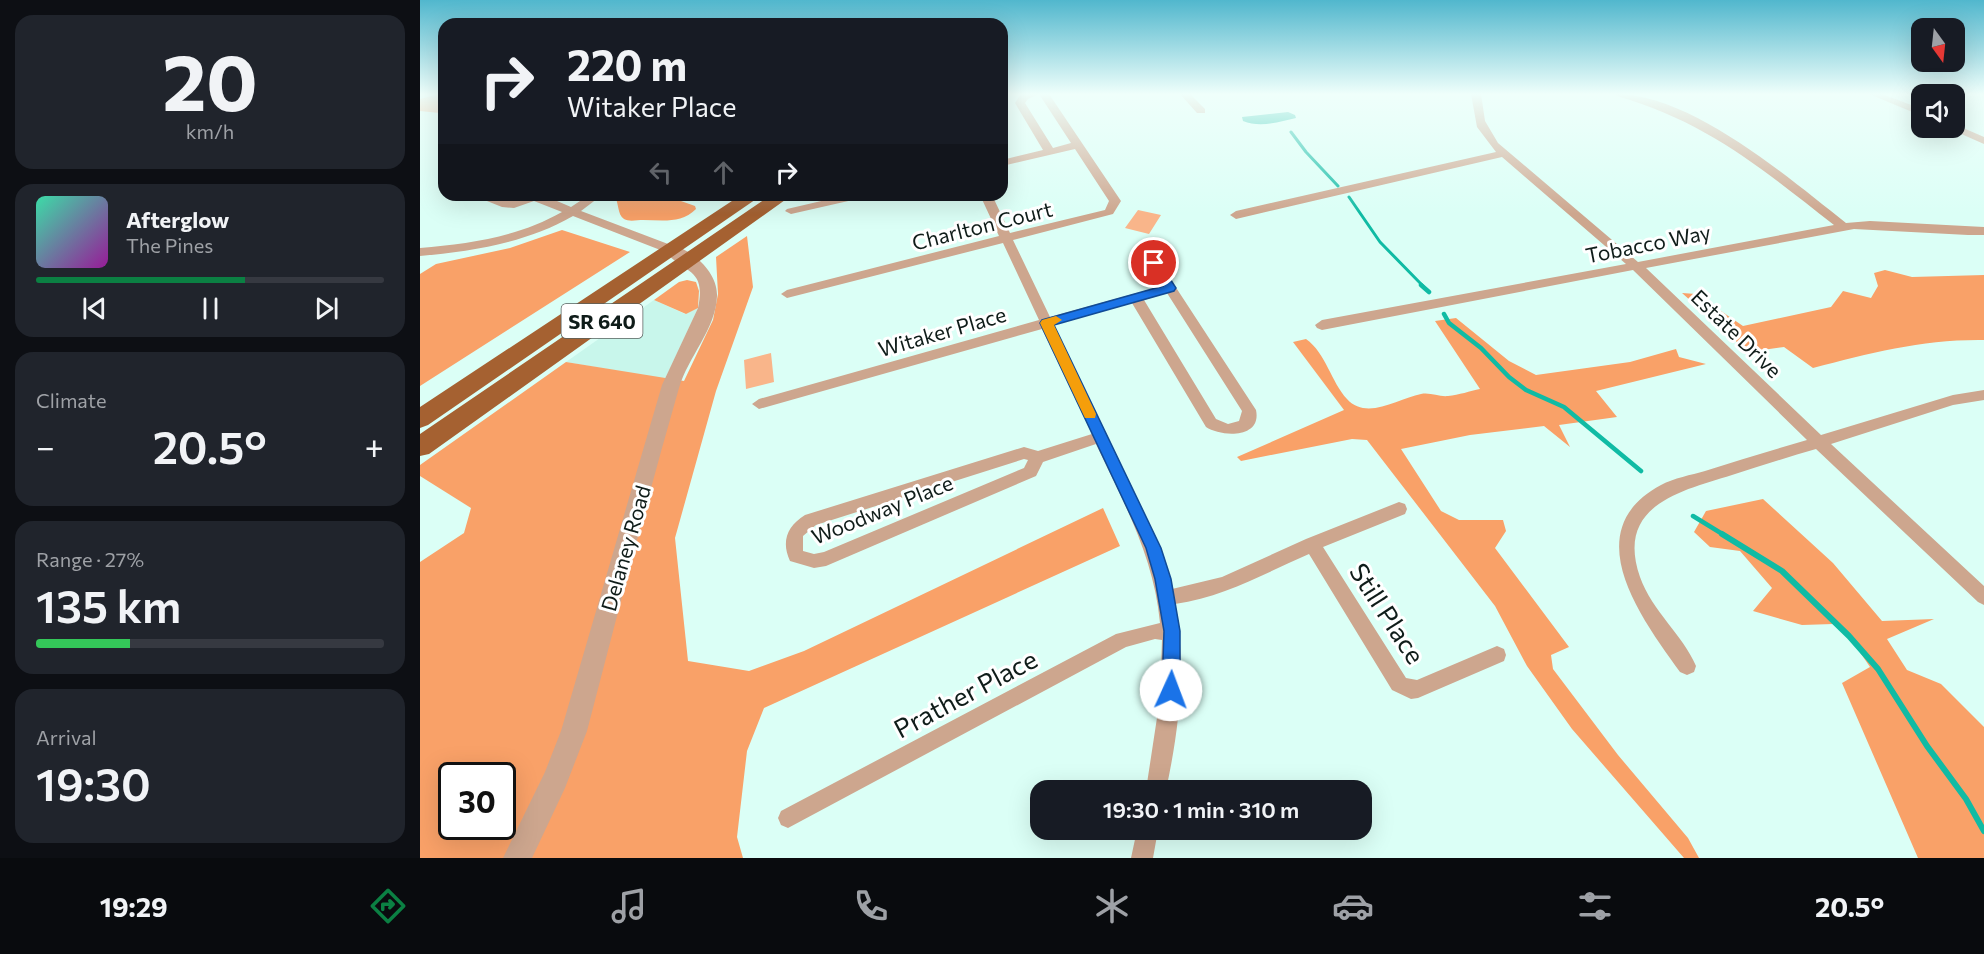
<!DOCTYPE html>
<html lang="en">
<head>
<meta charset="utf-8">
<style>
	body { margin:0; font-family:Commissioner,sans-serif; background:#20242c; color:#f1f3f6; height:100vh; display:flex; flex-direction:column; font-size:22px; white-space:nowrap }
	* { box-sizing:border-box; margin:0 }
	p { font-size:20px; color:#9ea1a6 }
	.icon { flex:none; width:33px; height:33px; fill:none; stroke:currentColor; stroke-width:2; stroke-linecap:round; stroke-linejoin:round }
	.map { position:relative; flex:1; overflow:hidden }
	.details { display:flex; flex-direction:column; gap:15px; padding:15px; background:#0d0f14; width:420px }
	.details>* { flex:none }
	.guide { position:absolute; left:18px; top:18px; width:570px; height:183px; border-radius:18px; box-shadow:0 6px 24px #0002; background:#171b24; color:#f1f3f6; overflow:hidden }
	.needle { width:39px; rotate:165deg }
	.buttons { position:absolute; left:1491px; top:18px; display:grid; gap:12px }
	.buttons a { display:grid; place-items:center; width:54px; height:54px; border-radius:12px; background:#171b24; box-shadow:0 6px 24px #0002; font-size:30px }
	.speed { position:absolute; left:18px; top:762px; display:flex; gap:12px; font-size:30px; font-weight:700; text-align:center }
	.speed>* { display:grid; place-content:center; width:78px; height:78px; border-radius:50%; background:#171b24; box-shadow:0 6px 24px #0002; line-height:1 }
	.speed .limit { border:3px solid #111; border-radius:9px; background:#fff; color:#111 }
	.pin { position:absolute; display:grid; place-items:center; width:51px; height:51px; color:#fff; margin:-26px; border:3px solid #fff; border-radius:50%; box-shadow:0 2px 6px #0007 }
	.me { position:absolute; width:66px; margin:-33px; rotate:2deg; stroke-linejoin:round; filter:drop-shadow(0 0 4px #0008) }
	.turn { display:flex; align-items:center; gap:21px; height:126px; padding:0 30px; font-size:27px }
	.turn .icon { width:78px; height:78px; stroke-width:2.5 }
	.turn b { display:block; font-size:42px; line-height:51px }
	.lanes { display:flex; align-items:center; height:57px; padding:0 30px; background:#0003; justify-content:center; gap:30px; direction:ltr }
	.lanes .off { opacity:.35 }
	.big { font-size:45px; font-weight:600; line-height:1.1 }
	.details .widget { flex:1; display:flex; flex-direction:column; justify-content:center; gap:9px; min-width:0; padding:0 21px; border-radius:18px; background:#20242c }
	.details .dial { align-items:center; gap:0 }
	.dial b { font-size:78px; line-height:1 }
	.song { display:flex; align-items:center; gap:18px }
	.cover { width:72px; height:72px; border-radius:9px; background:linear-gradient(135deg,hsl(160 70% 55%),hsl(300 70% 35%)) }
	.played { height:6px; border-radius:3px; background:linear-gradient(90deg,#0b8043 60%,#363941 60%) }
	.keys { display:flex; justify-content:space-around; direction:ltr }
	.heat { display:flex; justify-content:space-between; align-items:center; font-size:33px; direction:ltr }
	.charge { height:9px; border-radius:4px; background:linear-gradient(90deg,#34c759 27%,#363941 0) }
	.trip { position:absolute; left:610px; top:780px; width:342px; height:60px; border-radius:18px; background:#171b24; box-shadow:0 6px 24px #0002; font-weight:600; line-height:60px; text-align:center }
	.tab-bar { display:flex; height:96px; justify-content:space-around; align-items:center; background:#090b0e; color:#9ea1a6 }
	.tab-bar .icon { width:42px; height:42px }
	.tab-bar .on { color:#0b8043 }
	.tab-bar b { font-size:27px; color:#f1f3f6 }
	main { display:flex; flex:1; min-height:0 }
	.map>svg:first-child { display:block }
	.built { fill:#c8f6eb }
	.green { fill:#f9b58a }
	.forest { fill:#f9a168; fill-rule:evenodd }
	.water { fill:#10bba4 }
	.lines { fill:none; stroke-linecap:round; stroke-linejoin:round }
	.stream-far2 { stroke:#10bba4; stroke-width:3 }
	.stream-far1 { stroke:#10bba4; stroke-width:4.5 }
	.stream { stroke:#10bba4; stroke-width:6 }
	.minor { fill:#cda68e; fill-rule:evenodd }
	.tertiary { fill:#cda68e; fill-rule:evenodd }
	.primary { fill:#a56131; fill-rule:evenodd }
	.route { fill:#1a73e8; stroke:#114b97; stroke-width:1.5 }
	.slow { fill:#f59e0b }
	.labels { text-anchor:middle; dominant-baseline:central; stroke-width:6; stroke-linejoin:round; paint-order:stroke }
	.shield { fill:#fff; stroke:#57605e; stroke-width:1.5 }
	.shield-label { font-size:20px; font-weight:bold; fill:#0f1c19 }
	.street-label { font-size:21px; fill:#0f1c19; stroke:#fff }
	.near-street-label { font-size:26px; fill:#0f1c19; stroke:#fff }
</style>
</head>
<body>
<main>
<section class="details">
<div class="widget dial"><b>20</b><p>km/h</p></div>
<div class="widget">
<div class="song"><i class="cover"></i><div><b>Afterglow</b><p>The Pines</p></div></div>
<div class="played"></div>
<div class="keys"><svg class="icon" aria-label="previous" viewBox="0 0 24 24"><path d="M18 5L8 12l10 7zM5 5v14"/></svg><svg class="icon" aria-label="pause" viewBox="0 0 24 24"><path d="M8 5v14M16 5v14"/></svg><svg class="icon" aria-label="next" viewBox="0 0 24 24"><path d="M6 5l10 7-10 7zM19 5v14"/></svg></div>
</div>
<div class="widget"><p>Climate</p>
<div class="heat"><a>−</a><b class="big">20.5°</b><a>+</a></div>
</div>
<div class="widget"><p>Range · 27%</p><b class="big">135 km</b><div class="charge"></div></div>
<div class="widget"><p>Arrival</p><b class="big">19:30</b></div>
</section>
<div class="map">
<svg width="1564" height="858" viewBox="0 0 1564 858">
	<rect width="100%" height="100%" fill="#dbfff6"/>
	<path class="built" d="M 234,300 L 265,314 L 278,308 L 245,379 L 146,362 Z"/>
	<path class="green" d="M 718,210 L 741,215 L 729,234 L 705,228 Z
		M 351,353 L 354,382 L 326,389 L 324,360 Z"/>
	<path class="forest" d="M 18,94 L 24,94 L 24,108 L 20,113 L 0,111 L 0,99 Z
		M 194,195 L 244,195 L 275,206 L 276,209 C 261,224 242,220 223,220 C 217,220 209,222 204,219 C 197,215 199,201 194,195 Z
		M 142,230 L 210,252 L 0,386 L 0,274 L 16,264 L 90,248 Z
		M 327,236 L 333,287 L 296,391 L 255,538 L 268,661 L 329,671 L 384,651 L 683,508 L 700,546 L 344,708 L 327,751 L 317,837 L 323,858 L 0,858 L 0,562 L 44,533 L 51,508 L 0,476 L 0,465 L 146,362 L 264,381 L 293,320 L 298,294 L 296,257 ZM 32,776 L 82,776 L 82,826 L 32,826 Z
		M 1465,270 L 1492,277 L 1564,275 L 1564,340 C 1505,339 1450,353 1393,368 L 1364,347 L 1328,352 L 1262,293 L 1276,294 L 1323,326 L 1411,307 L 1423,291 L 1451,298 L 1458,286 L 1454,273 Z
		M 267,280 L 276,282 L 279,291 L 278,308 L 266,314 L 234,300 L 259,282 Z
		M 1036,318 L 1089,361 L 1116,375 L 1210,362 L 1256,349 L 1259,357 L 1286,364 L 1176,391 L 1197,417 L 1139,425 L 1150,447 L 1124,426 L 1050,435 L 981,449 L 1021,511 L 1039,520 L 1083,520 L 1086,531 L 1075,548 L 1149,647 L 1131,655 L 1133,669 L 1198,755 L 1268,838 L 1279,858 L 1264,858 L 1152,729 L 1107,666 L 1075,606 L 947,440 L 932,439 L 821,461 L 817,457 L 924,410 L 873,342 L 886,339 C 906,353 911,382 927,399 C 947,421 979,398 1001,394 C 1010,392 1019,397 1028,396 C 1039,395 1050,391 1060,389 L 1015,321 Z
		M 1343,499 L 1413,563 L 1462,621 L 1514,619 L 1467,639 L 1487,670 L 1521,684 L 1564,727 L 1564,858 L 1498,858 L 1422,683 L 1450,667 L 1433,642 L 1413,624 L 1382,625 L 1333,611 L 1352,588 L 1320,551 L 1290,547 L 1274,532 L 1286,511 Z"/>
	<path class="water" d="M 868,112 L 875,115 L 876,118 C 859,122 840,128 823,121 L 822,117 Z"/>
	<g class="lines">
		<path class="stream-far2" d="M 871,132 L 886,152 L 918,186
			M 929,197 L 960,242 L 1003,286"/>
		<path class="stream-far1" d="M 1001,285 L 1009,292
			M 1024,314 L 1029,323 L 1061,348 L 1089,377 L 1106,390 L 1144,407 L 1221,471
			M 1273,516 L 1304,535"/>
		<path class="stream" d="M 1302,534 L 1362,571 L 1429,636 L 1458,669 L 1507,746 L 1546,799 L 1564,831"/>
		<path class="minor" d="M 605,94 L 619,94 L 608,99 L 605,103 L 633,148 L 651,143 L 619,94 L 629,94 L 701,201 L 693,214 L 593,240 L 630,317 L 742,286 L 728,263 L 730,260 L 738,260 L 836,410 C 842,439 801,437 786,427 L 712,303 L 634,325 L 741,548 L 752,589 L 802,577 L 886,539 L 979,502 L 985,504 L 987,509 L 985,514 L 903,547 L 986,678 L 997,680 L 1077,646 L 1084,649 L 1086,655 L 1084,661 L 998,698 L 991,699 L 972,690 L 889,554 C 845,573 804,597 755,604 C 767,664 759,730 746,790 L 726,790 L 740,698 L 742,640 L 735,639 L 706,647 L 368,828 L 361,825 L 358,818 L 361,811 L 696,634 L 740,623 C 734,557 704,503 676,444 L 623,462 L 616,476 L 406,566 L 394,568 L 370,561 C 361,542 367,526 385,515 L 604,447 L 618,451 L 672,434 L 622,329 L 339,409 L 332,404 L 339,399 L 619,320 L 583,243 L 367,298 L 361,294 L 367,290 L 579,236 L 560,195 L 572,195 L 590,233 L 685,210 L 689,201 L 655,149 L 582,166 L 582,160 L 623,150 L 595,103 L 600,95 ZM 747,293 L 822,411 L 819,421 L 808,424 L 796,419 L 724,300 ZM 604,459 L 608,460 L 604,468 L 404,552 L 394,554 L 383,551 L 383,536 L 396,525 Z
			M 760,94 L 770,94 L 785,109 L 785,113 L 777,113 Z
			M 1051,94 L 1061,94 L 1065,121 L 1078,143 L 1218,262 L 1414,225 C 1341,168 1287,122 1197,96 L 1195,94 C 1272,94 1367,177 1426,223 L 1450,221 L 1564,227 L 1564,235 L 1548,235 L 1434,229 L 1226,268 L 1401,435 L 1533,395 L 1564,390 L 1564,400 L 1533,405 L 1411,444 L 1564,586 L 1564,605 L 1558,602 L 1396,449 C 1368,457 1340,466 1312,475 C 1261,491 1195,505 1220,577 C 1232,611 1263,635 1276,666 L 1274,672 L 1267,675 L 1260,672 C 1222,619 1155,531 1241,485 C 1254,478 1271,475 1285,471 C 1319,460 1353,450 1387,440 L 1213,270 L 902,330 L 897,328 L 895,325 L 902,320 L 1206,264 L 1082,157 L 816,219 L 810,215 L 816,211 L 1076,152 L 1057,127 Z
			M 1449,94 L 1462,94 L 1502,109 L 1502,116 Z
			M 1534,124 L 1564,137 L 1564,144 L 1530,129 L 1529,128 L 1534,128 Z
			M 52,195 L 68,195 L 88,201 L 108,195 L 123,195 L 151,207 L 169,195 L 182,195 L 161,211 L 256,247 L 258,250 L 256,253 L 248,253 L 153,216 C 106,243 53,251 0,256 L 0,248 C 49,244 98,237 142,212 L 114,201 L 94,208 L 82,207 Z
			M 427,195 L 448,195 L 446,197 L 371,214 L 365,211 L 367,209 Z
			M 717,830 L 738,830 L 733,858 L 711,858 Z"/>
		<path class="tertiary" d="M 252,245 C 273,250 298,273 297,296 C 296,329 268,357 259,388 C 226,502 197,617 167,731 L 145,788 L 112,858 L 83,858 L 125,772 L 141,731 L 242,385 L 278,308 C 287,266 262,274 244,250 L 246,247 Z"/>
		<path class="primary" d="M 321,195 L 342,195 L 8,425 L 0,428 L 0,407 Z
			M 351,195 L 372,195 L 9,454 L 0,456 L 0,434 Z"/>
	</g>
	<linearGradient id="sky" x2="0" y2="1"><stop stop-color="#51b7cd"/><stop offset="0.44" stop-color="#effffb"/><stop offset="1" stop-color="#effffb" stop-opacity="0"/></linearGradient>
	<rect width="1564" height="214" fill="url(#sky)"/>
	<path class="route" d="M 734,259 L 738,260 L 756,288 L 754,291 L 634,325 L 741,548 L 751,579 L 760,631 L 760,690 L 757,696 L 751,698 L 745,696 L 742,690 L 744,631 L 735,579 L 726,548 L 620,323 L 622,320 L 743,286 L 728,263 Z"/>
	<path class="slow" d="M 636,316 L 642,320 L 634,325 L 676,414 L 675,418 L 665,418 L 620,323 L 622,320 Z"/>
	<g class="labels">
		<rect class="shield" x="141.5" y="304" width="81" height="34" rx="4.5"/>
		<g class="shield-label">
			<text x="182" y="321">SR 640</text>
		</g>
		<g class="street-label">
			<text transform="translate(562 225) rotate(-14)">Charlton Court</text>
			<text transform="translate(1228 243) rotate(-11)">Tobacco Way</text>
			<text transform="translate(522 331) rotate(-16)">Witaker Place</text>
			<text transform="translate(1317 333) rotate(44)">Estate Drive</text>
			<text transform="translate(462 509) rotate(-22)">Woodway Place</text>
			<text transform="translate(205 548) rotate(-74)">Delaney Road</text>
		</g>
		<g class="near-street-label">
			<text transform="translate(968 613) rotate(57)">Still Place</text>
			<text transform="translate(545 693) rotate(-28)">Prather Place</text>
		</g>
	</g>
</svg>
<div class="buttons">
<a><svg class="needle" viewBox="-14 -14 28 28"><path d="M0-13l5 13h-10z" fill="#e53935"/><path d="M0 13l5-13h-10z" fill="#9ea1a6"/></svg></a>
<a><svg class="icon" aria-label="sound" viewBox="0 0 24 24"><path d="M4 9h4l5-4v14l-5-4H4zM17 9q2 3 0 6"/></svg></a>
</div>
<div class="speed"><div class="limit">30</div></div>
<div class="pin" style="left:734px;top:263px;background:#d93025"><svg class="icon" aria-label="arrive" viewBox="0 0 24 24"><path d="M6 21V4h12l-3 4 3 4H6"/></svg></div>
<svg class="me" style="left:751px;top:690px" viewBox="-20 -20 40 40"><circle r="19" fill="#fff"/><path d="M0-13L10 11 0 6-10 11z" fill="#1a73e8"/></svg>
<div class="trip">19:30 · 1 min · 310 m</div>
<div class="guide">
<div class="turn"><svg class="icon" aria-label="right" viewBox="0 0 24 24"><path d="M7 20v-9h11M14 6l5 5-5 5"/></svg><div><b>220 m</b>Witaker Place</div></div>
<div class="lanes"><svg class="icon off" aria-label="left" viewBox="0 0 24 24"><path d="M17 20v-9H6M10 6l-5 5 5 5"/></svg><svg class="icon off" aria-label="ahead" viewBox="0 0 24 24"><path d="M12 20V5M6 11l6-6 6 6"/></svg><svg class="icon" aria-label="right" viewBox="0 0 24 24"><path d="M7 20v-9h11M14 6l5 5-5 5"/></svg></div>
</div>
</div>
</main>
<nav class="tab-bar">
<b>19:29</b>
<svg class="icon on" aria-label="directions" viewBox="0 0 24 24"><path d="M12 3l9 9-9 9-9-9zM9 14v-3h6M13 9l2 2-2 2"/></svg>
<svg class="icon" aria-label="music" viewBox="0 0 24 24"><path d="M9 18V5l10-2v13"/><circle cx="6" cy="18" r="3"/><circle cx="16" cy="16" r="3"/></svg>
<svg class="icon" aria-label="phone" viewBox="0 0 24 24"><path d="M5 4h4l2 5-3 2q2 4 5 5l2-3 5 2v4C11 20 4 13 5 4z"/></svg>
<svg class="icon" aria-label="climate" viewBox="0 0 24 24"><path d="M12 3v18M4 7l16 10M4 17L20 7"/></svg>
<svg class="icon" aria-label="car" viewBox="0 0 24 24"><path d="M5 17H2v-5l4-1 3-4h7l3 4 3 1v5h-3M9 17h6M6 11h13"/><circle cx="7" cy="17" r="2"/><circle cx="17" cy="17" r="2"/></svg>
<svg class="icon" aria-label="filters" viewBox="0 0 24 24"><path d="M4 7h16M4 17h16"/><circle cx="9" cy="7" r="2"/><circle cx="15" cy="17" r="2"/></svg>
<b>20.5°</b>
</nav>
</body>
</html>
